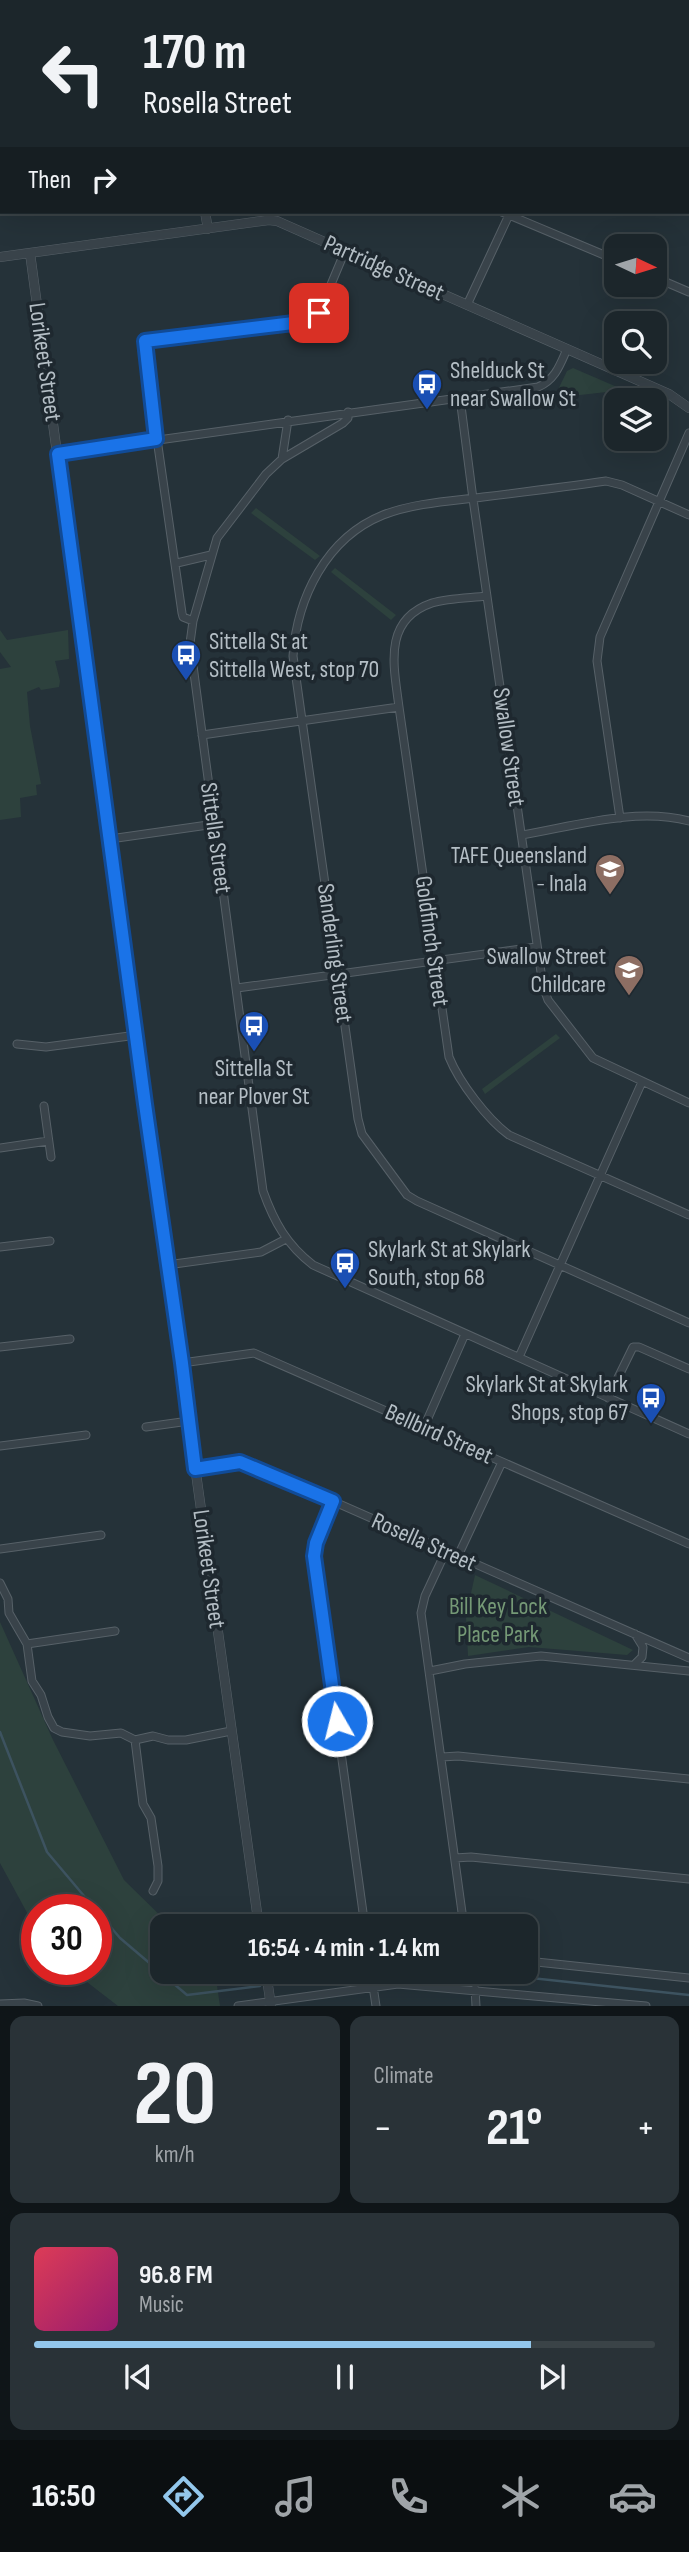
<!DOCTYPE html>
<html lang="en">
<head>
<meta charset="utf-8">
<style>
	body { margin:0; font-family:"Sofia Sans Condensed",sans-serif; background:#293237; color:#f1f3f6; height:100vh; display:flex; flex-direction:column; font-size:26px; white-space:nowrap }
	* { box-sizing:border-box; margin:0 }
	p { font-size:23px; color:#a0a5a9 }
	.icon { flex:none; width:38px; height:38px; fill:none; stroke:currentColor; stroke-width:2; stroke-linecap:round; stroke-linejoin:round }
	.map { position:relative; height:2006px; overflow:hidden }
	.panel { display:flex; flex-direction:column; gap:10px; padding:10px; background:#0f1518; flex:1 }
	.panel>* { flex:none }
	.top-card { position:absolute; left:0px; top:0px; width:690px; height:214px; box-shadow:0 7px 28px #0002,0 0 0 2px #3a4347; background:#1c262b; color:#f1f3f6; overflow:hidden }
	.needle { width:46px; rotate:94deg }
	.tools { position:absolute; left:604px; top:234px; display:grid; gap:14px }
	.tools a { display:grid; place-items:center; width:63px; height:63px; border-radius:14px; background:#1c262b; box-shadow:0 7px 28px #0002,0 0 0 2px #3a4347; font-size:35px }
	.speed { position:absolute; left:21px; top:1894px; display:flex; gap:14px; font-size:35px; font-weight:700; text-align:center }
	.speed>* { display:grid; place-content:center; width:91px; height:91px; border-radius:50%; background:#1c262b; box-shadow:0 7px 28px #0002,0 0 0 2px #3a4347; line-height:1 }
	.speed .limit { border:10px solid #d22; background:#fff; color:#111 }
	.pin { position:absolute; display:grid; place-items:center; width:60px; height:60px; color:#fff; margin:-30px; border-radius:14px; box-shadow:0 4px 10px #0006 }
	.me { position:absolute; width:77px; margin:-38px; rotate:352deg; stroke-linejoin:round; filter:drop-shadow(0 0 5px #0008) }
	.turn { display:flex; align-items:center; gap:24px; height:147px; padding:0 28px; font-size:32px }
	.turn .icon { width:91px; height:91px; stroke-width:2.5 }
	.turn b { display:block; font-size:49px; line-height:60px }
	.then { display:flex; align-items:center; height:66px; padding:0 28px; background:#0003; gap:14px; font-size:26px }
	.big { font-size:52px; font-weight:700; line-height:1.1 }
	.panel .widget { flex:1; display:flex; flex-direction:column; justify-content:center; gap:10px; min-width:0; padding:0 24px; border-radius:14px; background:#293237 }
	.panel .dial { align-items:center; gap:0 }
	.dial b { font-size:91px; line-height:1 }
	.song { display:flex; align-items:center; gap:21px }
	.cover { width:84px; height:84px; border-radius:10px; background:linear-gradient(135deg,hsl(350 70% 55%),hsl(320 70% 35%)) }
	.played { height:7px; border-radius:4px; background:linear-gradient(90deg,#93c7ec 80%,#3a4347 80%) }
	.keys { display:flex; justify-content:space-around; direction:ltr }
	.heat { display:flex; justify-content:space-between; align-items:center; font-size:38px; direction:ltr }
	.panel .tiles { flex:1; display:grid; gap:10px; grid-template-columns:1fr 1fr }
	.widget:last-child { grid-column:span 2 }
	.trip { position:absolute; left:150px; top:1914px; width:388px; height:70px; border-radius:14px; background:#1c262b; box-shadow:0 7px 28px #0002,0 0 0 2px #3a4347; font-weight:700; line-height:70px; text-align:center }
	.tabs { display:flex; height:112px; justify-content:space-around; align-items:center; background:#0b0f11; color:#a0a5a9 }
	.tabs .icon { width:49px; height:49px }
	.tabs .current { color:#93c7ec }
	.tabs b { font-size:32px; color:#f1f3f6 }
	.map>svg:first-child { display:block }
	.green { fill:#2d413d }
	.lines { fill:none; stroke-linecap:round; stroke-linejoin:round }
	.stream { stroke:#3d5360; stroke-width:2.5 }
	.minor-casing { stroke:#576168; stroke-width:9 }
	.tertiary-casing { stroke:#576168; stroke-width:10 }
	.minor { stroke:#39434a; stroke-width:7 }
	.tertiary { stroke:#39434a; stroke-width:9 }
	.route-casing { stroke:#114b97; stroke-width:18 }
	.route { stroke:#1a73e8; stroke-width:12 }
	.labels { text-anchor:middle; dominant-baseline:central; stroke-width:7; stroke-linejoin:round; paint-order:stroke }
	.street-label { font-size:24px; fill:#b4bec5; stroke:#1e282f }
	.poi-label { font-size:24px; fill:#b4bec5; stroke:#1e282f; text-anchor:start }
	.park-label { font-size:24px; fill:#759976; stroke:#1e282f }
</style>
</head>
<body>
<div class="map">
<svg width="689" height="2006" viewBox="0 0 689 2006">
	<rect width="100%" height="100%" fill="#253239"/>
	<path class="green" d="M 573,368 L 624,390 L 554,398 L 567,371 Z
		M 256,508 L 320,556 L 315,560 L 251,513 Z
		M 335,568 L 396,615 L 391,620 L 331,572 Z
		M 0,630 L 7,640 L 68,630 L 69,659 L 55,661 L 60,681 L 59,687 L 41,690 L 39,687 L 27,692 L 30,726 L 41,784 L 36,785 L 37,795 L 20,798 L 21,817 L 0,820 L 0,669 L 11,667 L 0,652 Z
		M 556,1034 L 560,1038 L 485,1094 L 482,1089 Z
		M 475,1575 L 633,1650 L 627,1655 L 529,1647 L 468,1656 L 466,1616 Z
		M 0,1622 L 53,1740 L 124,1880 L 172,1927 L 163,1927 L 163,1972 L 215,1972 L 220,2006 L 118,2006 L 70,1969 L 96,1969 L 96,1909 L 37,1909 L 37,1931 L 0,1863 Z"/>
	<g class="lines">
		<path class="stream" d="M 0,1732 L 47,1852 L 95,1909
			M 96,1910 L 120,1938 L 187,1995 L 260,1986
			M 475,1972 L 689,1995
			M 276,1984 L 356,1972"/>
		<g class="minor-casing">
			<path id="minor" d="M 40,0 L 40,2
				M 153,0 L 153,2
				M 268,0 L 269,2
				M 612,0 L 612,2
				M 342,2 L 354,0
				M 0,52 L 2,51
				M 0,154 L 2,154
				M 688,188 L 689,188
				M 502,212 L 616,260
				M 654,277 L 689,292
				M 467,305 L 509,215
				M 460,398 L 473,499 L 543,986 L 548,1000 L 593,1058 L 689,1103
				M 348,412 L 348,418 L 343,423 L 282,459 L 266,474 L 217,538 L 193,621 L 190,643 L 263,1191 C 274,1222 287,1245 313,1265 L 689,1434
				M 58,454 L 538,387 C 555,380 560,365 567,349
				M 282,459 L 288,420
				M 689,515 L 622,485 L 606,481 C 565,487 524,492 483,497 C 451,501 414,503 383,515 C 326,538 297,598 293,656 L 358,1119 L 362,1134 L 407,1195 L 417,1201 L 689,1323
				M 177,563 L 211,555
				M 487,596 C 469,598 448,598 432,603 C 382,620 394,667 399,707 L 449,1057 C 459,1082 488,1120 509,1135 L 689,1215
				M 193,621 L 183,617 L 182,613 L 157,439 L 145,340 L 310,321 L 319,313 L 345,251
				M 202,735 L 399,707
				M 620,818 L 597,661 L 600,637 L 689,433
				M 522,835 C 575,826 636,807 689,821
				M 110,839 L 215,824
				M 237,988 L 536,947
				M 17,1044 L 46,1047 L 137,1035
				M 44,1106 L 51,1157
				M 0,1148 L 48,1141
				M 0,1247 L 50,1241
				M 167,1265 L 261,1252 L 286,1239
				M 0,1347 L 70,1339
				M 519,1357 L 642,1082
				M 182,1363 L 254,1353 L 689,1544
				M 608,1398 L 633,1347 L 639,1347 L 689,1369
				M 146,1427 L 189,1421
				M 424,1427 L 465,1334
				M 0,1446 L 86,1435
				M 195,1469 C 215,1464 234,1460 253,1466 L 689,1658
				M 333,1501 L 316,1543 L 314,1556 L 365,1927
				M 0,1549 L 101,1535
				M 445,1553 L 425,1596 L 421,1613 L 464,1927
				M 457,1558 L 502,1462
				M 0,1583 L 8,1599 L 9,1613 L 27,1644 L 32,1681 L 41,1695 L 48,1717 L 54,1728 L 62,1732 L 90,1736 L 121,1733 L 135,1740
				M 27,1644 L 115,1631
				M 634,1665 L 642,1657 L 643,1647 L 635,1634
				M 430,1671 L 465,1664 L 541,1656 L 689,1671
				M 135,1740 L 143,1804 L 151,1818 L 158,1866 L 158,1881 L 153,1891
				M 135,1740 L 153,1736 L 168,1740 L 186,1740 L 231,1731
				M 442,1757 L 458,1756 L 689,1779
				M 455,1858 L 471,1857 L 689,1879
				M 527,1961 L 689,1978
				M 218,1975 L 238,1972
				M 373,1986 L 376,2006
				M 475,1989 L 476,2006
				M 0,2004 L 24,2003 L 38,2006
				M 238,2006 L 398,1984 L 646,2006"/>
		</g>
		<g class="tertiary-casing">
			<path id="tertiary" d="M 688,57 L 689,56
				M 205,212 L 208,229
				M 30,253 L 141,1077 L 259,1927
				M 0,257 L 269,220 L 277,221 L 669,394 L 689,408
				M 266,1972 L 271,2006"/>
		</g>
		<use href="#minor" class="minor"/>
		<use href="#tertiary" class="tertiary"/>
	</g>
	<g class="lines">
		<g class="route-casing">
			<path id="route" d="M 319,313 L 310,321 L 145,341 L 156,439 L 58,454 L 145,1104 L 182,1363 L 195,1469 L 240,1462 L 333,1501 L 316,1543 L 314,1556 L 337,1721"/>
		</g>
		<use href="#route" class="route"/>
	</g>
	<defs>
		<g id="bus-pin" transform="scale(1.575)"><path d="M0 17L-7.5 6A9.5 9.5 0 1 1 7.5 6Z" fill="#1a4fb4" stroke="#1e282f"/><path d="M-5-6H5V4H4V6H2V4H-2V6H-4V4H-5ZM-3.5-4V0h7V-4ZM-3.5 1.2v1.5H-2V1.2ZM2 1.2v1.5H3.5V1.2Z" fill="#fff"/></g>
		<g id="university-pin" transform="scale(1.575)"><path d="M0 17L-7.5 6A9.5 9.5 0 1 1 7.5 6Z" fill="#8d6e63" stroke="#1e282f"/><path d="M0-5L7-2L0 1L-7-2ZM-4 1L0 2.5L4 1V4Q0 6-4 4Z" fill="#fff"/></g>
		<g id="school-pin" transform="scale(1.575)"><path d="M0 17L-7.5 6A9.5 9.5 0 1 1 7.5 6Z" fill="#8d6e63" stroke="#1e282f"/><path d="M0-5L7-2L0 1L-7-2ZM-4 1L0 2.5L4 1V4Q0 6-4 4Z" fill="#fff"/></g>
	</defs>
	<g fill-rule="evenodd">
		<use href="#bus-pin" x="427" y="384"/>
		<use href="#bus-pin" x="186" y="655"/>
		<use href="#university-pin" x="610" y="869"/>
		<use href="#school-pin" x="629" y="970"/>
		<use href="#bus-pin" x="254" y="1026"/>
		<use href="#bus-pin" x="345" y="1263"/>
		<use href="#bus-pin" x="651" y="1398"/>
	</g>
	<g class="labels">
		<g class="street-label">
			<text transform="translate(384 268) rotate(24)">Partridge Street</text>
			<text transform="translate(45 362) rotate(82)">Lorikeet Street</text>
			<text transform="translate(509 747) rotate(82)">Swallow Street</text>
			<text transform="translate(216 838) rotate(82)">Sittella Street</text>
			<text transform="translate(432 941) rotate(82)">Goldfinch Street</text>
			<text transform="translate(335 953) rotate(82)">Sanderling Street</text>
			<text transform="translate(439 1434) rotate(24)">Bellbird Street</text>
			<text transform="translate(424 1542) rotate(24)">Rosella Street</text>
			<text transform="translate(209 1569) rotate(82)">Lorikeet Street</text>
		</g>
		<g class="poi-label">
			<text x="450" y="370">Shelduck St<tspan x="450" dy="28">near Swallow St</tspan></text>
			<text x="209" y="641">Sittella St at<tspan x="209" dy="28">Sittella West, stop 70</tspan></text>
			<text x="587" y="855" text-anchor="end">TAFE Queensland<tspan x="587" dy="28">- Inala</tspan></text>
			<text x="606" y="956" text-anchor="end">Swallow Street<tspan x="606" dy="28">Childcare</tspan></text>
			<text x="254" y="1068" text-anchor="middle">Sittella St<tspan x="254" dy="28">near Plover St</tspan></text>
			<text x="368" y="1249">Skylark St at Skylark<tspan x="368" dy="28">South, stop 68</tspan></text>
			<text x="628" y="1384" text-anchor="end">Skylark St at Skylark<tspan x="628" dy="28">Shops, stop 67</tspan></text>
		</g>
		<g class="park-label">
			<text x="498" y="1606">Bill Key Lock<tspan x="498" dy="28">Place Park</tspan></text>
		</g>
	</g>
</svg>
<div class="tools">
<a><svg class="needle" viewBox="-14 -14 28 28"><path d="M0-13l5 13h-10z" fill="#e53935"/><path d="M0 13l5-13h-10z" fill="#a0a5a9"/></svg></a>
<a><svg class="icon" aria-label="search" viewBox="0 0 24 24"><circle cx="10" cy="10" r="6"/><path d="M15 15l6 6"/></svg></a>
<a><svg class="icon" aria-label="layers" viewBox="0 0 24 24"><path d="M12 4l9 5-9 5-9-5zM3 14l9 5 9-5"/></svg></a>
</div>
<div class="speed"><div class="limit">30</div></div>
<div class="pin" style="left:319px;top:313px;background:#d93025"><svg class="icon" aria-label="arrive" viewBox="0 0 24 24"><path d="M6 21V4h12l-3 4 3 4H6"/></svg></div>
<svg class="me" style="left:337px;top:1721px" viewBox="-20 -20 40 40"><circle r="17" fill="#1a73e8" stroke="#fff" stroke-width="3"/><path d="M0-11L8 9 0 5-8 9z" fill="#fff"/></svg>
<div class="trip">16:54 · 4 min · 1.4 km</div>
<div class="top-card">
<div class="turn"><svg class="icon" aria-label="left" viewBox="0 0 24 24"><path d="M17 20v-9H6M10 6l-5 5 5 5"/></svg><div><b>170 m</b>Rosella Street</div></div>
<div class="then">Then<svg class="icon" aria-label="right" viewBox="0 0 24 24"><path d="M7 20v-9h11M14 6l5 5-5 5"/></svg></div>
</div>
</div>
<section class="panel">
<div class="tiles">
<div class="widget dial"><b>20</b><p>km/h</p></div>
<div class="widget"><p>Climate</p>
<div class="heat"><a>−</a><b class="big">21°</b><a>+</a></div>
</div>
<div class="widget">
<div class="song"><i class="cover"></i><div><b>96.8 FM</b><p>Music</p></div></div>
<div class="played"></div>
<div class="keys"><svg class="icon" aria-label="previous" viewBox="0 0 24 24"><path d="M18 5L8 12l10 7zM5 5v14"/></svg><svg class="icon" aria-label="pause" viewBox="0 0 24 24"><path d="M8 5v14M16 5v14"/></svg><svg class="icon" aria-label="next" viewBox="0 0 24 24"><path d="M6 5l10 7-10 7zM19 5v14"/></svg></div>
</div>
</div>
</section>
<nav class="tabs">
<b>16:50</b>
<svg class="icon current" aria-label="directions" viewBox="0 0 24 24"><path d="M12 3l9 9-9 9-9-9zM9 14v-3h6M13 9l2 2-2 2"/></svg>
<svg class="icon" aria-label="music" viewBox="0 0 24 24"><path d="M9 18V5l10-2v13"/><circle cx="6" cy="18" r="3"/><circle cx="16" cy="16" r="3"/></svg>
<svg class="icon" aria-label="phone" viewBox="0 0 24 24"><path d="M5 4h4l2 5-3 2q2 4 5 5l2-3 5 2v4C11 20 4 13 5 4z"/></svg>
<svg class="icon" aria-label="climate" viewBox="0 0 24 24"><path d="M12 3v18M4 7l16 10M4 17L20 7"/></svg>
<svg class="icon" aria-label="car" viewBox="0 0 24 24"><path d="M5 17H2v-5l4-1 3-4h7l3 4 3 1v5h-3M9 17h6M6 11h13"/><circle cx="7" cy="17" r="2"/><circle cx="17" cy="17" r="2"/></svg>
</nav>
</body>
</html>
